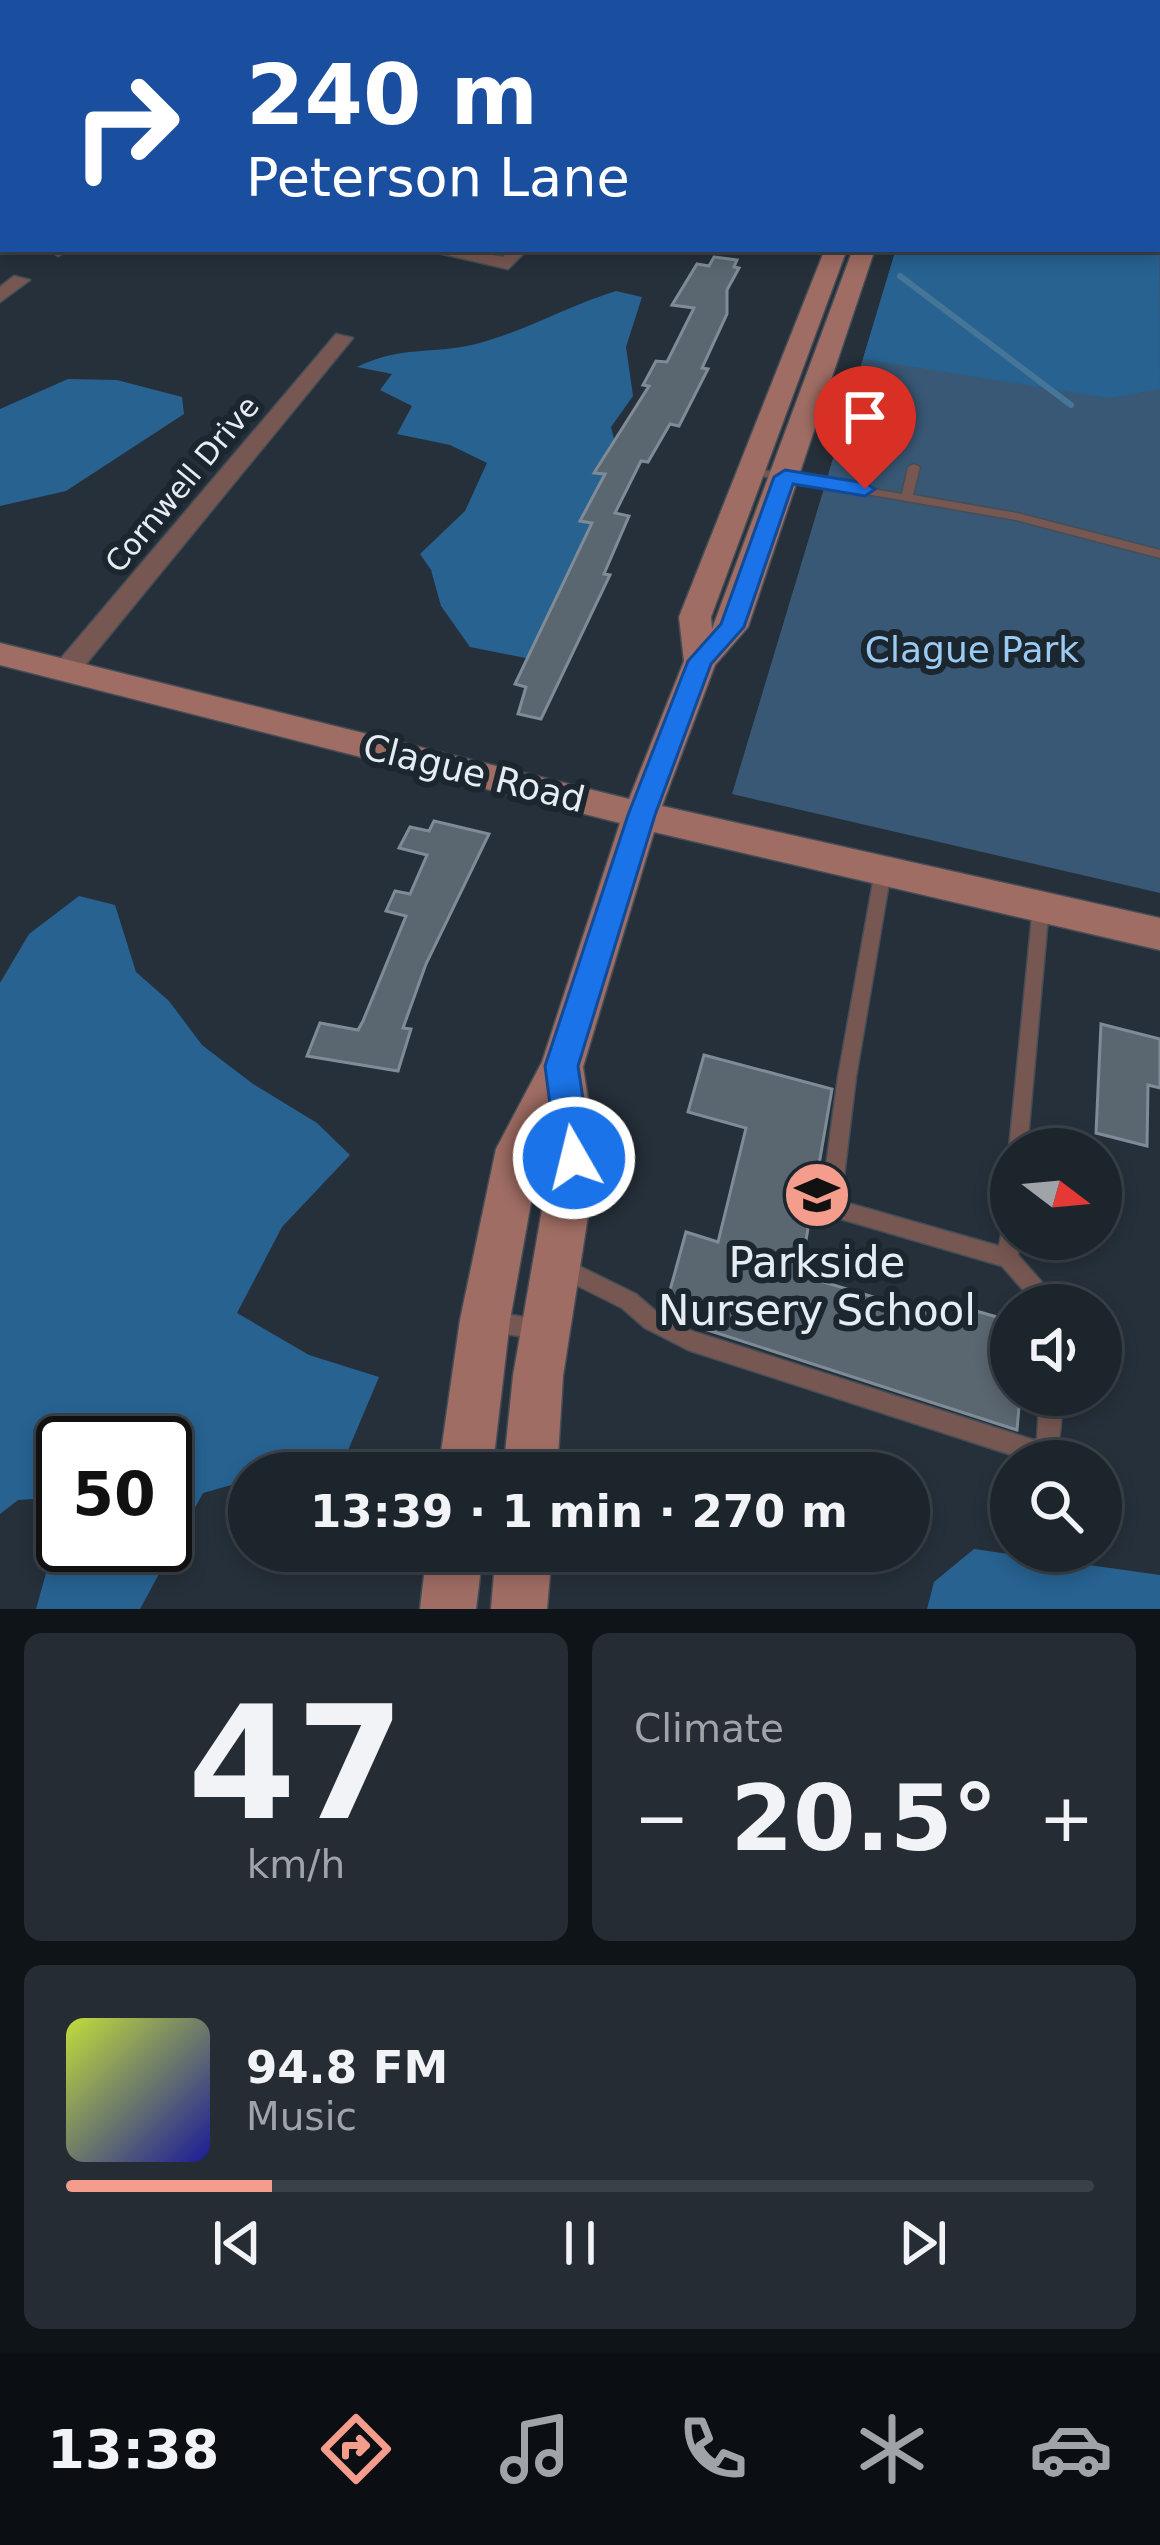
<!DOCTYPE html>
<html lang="en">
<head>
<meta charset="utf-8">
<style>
	body { margin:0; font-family:"DejaVu Sans",sans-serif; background:#252c34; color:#f1f3f6; height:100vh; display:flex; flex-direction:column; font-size:45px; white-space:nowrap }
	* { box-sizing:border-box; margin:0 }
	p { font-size:39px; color:#a0a4a9 }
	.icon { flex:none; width:66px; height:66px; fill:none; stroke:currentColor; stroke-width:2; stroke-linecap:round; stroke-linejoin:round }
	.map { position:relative; height:1609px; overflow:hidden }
	.panel { display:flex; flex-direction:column; gap:24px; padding:24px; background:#0f1418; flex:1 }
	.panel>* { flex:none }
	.guide { position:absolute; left:0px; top:0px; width:1161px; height:252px; box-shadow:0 6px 18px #0003,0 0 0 3px #3a4148; background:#1a4fa0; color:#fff; overflow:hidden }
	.needle { width:78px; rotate:106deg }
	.fabs { position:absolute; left:990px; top:1128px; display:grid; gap:24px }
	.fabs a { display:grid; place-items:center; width:132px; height:132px; border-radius:50%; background:#1c242c; box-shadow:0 6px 18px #0003,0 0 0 3px #3a4148; font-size:60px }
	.speed { position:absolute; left:36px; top:1416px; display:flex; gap:24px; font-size:60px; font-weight:700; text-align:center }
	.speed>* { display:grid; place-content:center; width:156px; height:156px; border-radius:50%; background:#1c242c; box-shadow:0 6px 18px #0003,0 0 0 3px #3a4148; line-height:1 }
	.speed .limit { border:6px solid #111; border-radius:18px; background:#fff; color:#111 }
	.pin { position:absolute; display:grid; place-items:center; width:102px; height:102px; color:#fff; margin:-123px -51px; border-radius:50% 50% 50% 0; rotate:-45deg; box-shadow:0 0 12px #0007 }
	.pin .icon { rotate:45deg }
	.me { position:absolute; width:132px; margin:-66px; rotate:352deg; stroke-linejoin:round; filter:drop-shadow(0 0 9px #0008) }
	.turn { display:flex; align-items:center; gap:42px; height:252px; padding:0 48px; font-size:54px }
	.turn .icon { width:156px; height:156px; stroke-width:2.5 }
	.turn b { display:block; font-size:84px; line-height:102px }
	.big { font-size:90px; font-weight:600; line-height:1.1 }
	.panel .widget { flex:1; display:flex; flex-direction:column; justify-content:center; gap:18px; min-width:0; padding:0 42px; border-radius:18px; background:#252c34 }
	.panel .dial { align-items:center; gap:0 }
	.dial b { font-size:156px; line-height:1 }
	.song { display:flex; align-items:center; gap:36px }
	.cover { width:144px; height:144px; border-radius:18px; background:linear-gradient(135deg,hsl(70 70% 55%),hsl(240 70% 35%)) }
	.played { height:12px; border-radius:6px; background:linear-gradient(90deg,#f49d8d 20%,#3a4148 20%) }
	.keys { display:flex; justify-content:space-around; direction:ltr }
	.heat { display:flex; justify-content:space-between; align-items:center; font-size:66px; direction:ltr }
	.panel .tiles { flex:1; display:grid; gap:24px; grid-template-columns:1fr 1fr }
	.widget:last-child { grid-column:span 2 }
	.trip { position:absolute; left:228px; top:1452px; width:702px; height:120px; border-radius:60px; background:#1c242c; box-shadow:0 6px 18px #0003,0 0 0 3px #3a4148; font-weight:600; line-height:120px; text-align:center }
	.tab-bar { display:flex; height:192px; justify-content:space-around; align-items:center; background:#0b0e12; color:#a0a4a9 }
	.tab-bar .icon { width:84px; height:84px }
	.tab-bar .current { color:#f49d8d }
	.tab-bar b { font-size:54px; color:#f1f3f6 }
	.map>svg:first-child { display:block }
	.green { fill:#385875 }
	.forest { fill:#276291 }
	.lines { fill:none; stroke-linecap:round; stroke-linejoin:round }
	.stream-far1 { stroke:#457698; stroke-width:4.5 }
	.stream { stroke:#457698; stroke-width:6 }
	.building { fill:#5a6670; stroke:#7f8b96; stroke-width:3 }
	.lane-casing { stroke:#454e57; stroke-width:3 }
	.street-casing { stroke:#454e57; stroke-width:3 }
	.secondary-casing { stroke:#454e57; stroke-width:3 }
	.primary-casing { stroke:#454e57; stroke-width:3 }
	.lane { fill:#775751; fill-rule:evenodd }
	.street { fill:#775751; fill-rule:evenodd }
	.secondary { fill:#9f6d63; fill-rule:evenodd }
	.primary { fill:#bd7d71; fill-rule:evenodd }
	.route { fill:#1a73e8; stroke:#114b97; stroke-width:3 }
	.labels { text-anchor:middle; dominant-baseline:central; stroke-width:12; stroke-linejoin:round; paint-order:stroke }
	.far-street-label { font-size:30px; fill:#e5ecf2; stroke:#1c262f }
	.park-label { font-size:36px; fill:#9bcaf3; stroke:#1c262f }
	.street-label { font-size:36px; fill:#e5ecf2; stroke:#1c262f }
	.near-poi-label { font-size:42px; fill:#e5ecf2; stroke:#1c262f }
</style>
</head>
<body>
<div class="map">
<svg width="1160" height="1609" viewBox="0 0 1160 1609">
	<rect width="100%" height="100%" fill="#26303a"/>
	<path class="green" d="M 1160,105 L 1160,893 L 732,794 L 896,249 L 1158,249 Z"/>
	<path class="forest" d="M 1158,99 L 1160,389 L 1109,398 L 863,359 L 896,249 L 1158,249 Z
		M 616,291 L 642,297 L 626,347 L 633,396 L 611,427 L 627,491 L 541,661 L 470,647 L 441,606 L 431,570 L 420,554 L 465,511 L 487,463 L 450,445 L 397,434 L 412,406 L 380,390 L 392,374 L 357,367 C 401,345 431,355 476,344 C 526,331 567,306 616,291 Z
		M 68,379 L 117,380 L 182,397 L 184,414 L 66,491 L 0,506 L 0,409 Z
		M 79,896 L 115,905 L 136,972 L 169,1001 L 202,1045 L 253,1084 L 317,1123 L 350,1155 L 282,1227 L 237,1313 L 309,1355 L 379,1377 L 344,1460 L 249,1473 L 249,1480 L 203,1493 L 140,1609 L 36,1609 L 63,1513 L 63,1545 L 165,1545 L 165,1443 L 63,1443 L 63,1497 L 18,1500 L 0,1514 L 0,983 L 29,934 Z
		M 974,1549 L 1160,1575 L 1160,1609 L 927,1609 L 934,1582 Z"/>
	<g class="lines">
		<path class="stream-far1" d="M 207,0 L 241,3"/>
		<path class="stream" d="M 900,276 L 1071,405"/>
	</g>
	<path class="building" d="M 714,257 L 737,260 L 734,267 L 739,268 L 727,290 L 727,314 L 702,368 L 708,369 L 679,426 L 670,424 L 648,462 L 641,461 L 615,513 L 629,516 L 604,574 L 610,575 L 541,719 L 518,714 L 526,687 L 515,684 L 592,523 L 580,521 L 605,474 L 594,473 L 649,386 L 643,385 L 656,361 L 667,362 L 694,308 L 672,305 L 697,264 L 709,266 Z
		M 434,821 L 489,834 L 426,964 L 403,1028 L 411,1029 L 398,1071 L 307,1056 L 320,1023 L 358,1030 L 363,1021 L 406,916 L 386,911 L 395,891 L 410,894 L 427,855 L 399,848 L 410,827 L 429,831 Z
		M 1101,1024 L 1160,1039 L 1160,1088 L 1148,1085 L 1147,1146 L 1096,1133 Z
		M 704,1055 L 832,1089 L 800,1275 L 960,1323 L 962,1307 L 1011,1321 L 1011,1395 L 1020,1395 L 1017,1430 L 686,1323 L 664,1312 L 686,1232 L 718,1242 L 746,1128 L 688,1112 Z"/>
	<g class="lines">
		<g class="lane-casing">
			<path id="lane" d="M 1158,213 L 1160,213 L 1160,219 L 1158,219 Z
				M 914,464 L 920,467 L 913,495 L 1017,513 L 1160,550 L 1160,558 L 1016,520 L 751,474 L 745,471 L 751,468 L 902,494 L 908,467 Z
				M 883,865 L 889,867 L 891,871 L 856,1077 L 841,1201 L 999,1246 L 1004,1220 L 1011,1218 L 1011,1239 L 1020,1239 L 1018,1255 L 1056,1298 L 1059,1305 L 1036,1305 L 1002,1266 L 834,1217 L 827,1215 L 821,1203 L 838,1077 L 875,871 L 877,867 Z
				M 1041,900 L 1047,901 L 1049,906 L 1027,1149 L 1011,1149 L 1011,1154 L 1009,1149 L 1033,906 L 1035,901 Z
				M 563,1258 L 636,1294 L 659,1314 L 692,1331 L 1034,1440 L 1037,1439 L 1040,1395 L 1062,1395 C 1060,1422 1067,1461 1030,1461 L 688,1350 L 645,1328 L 622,1308 L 556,1275 L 553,1268 L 556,1261 Z
				M 489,1311 L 542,1320 L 549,1323 L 552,1330 L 549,1337 L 542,1340 L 489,1331 L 482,1328 L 479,1321 L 482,1314 Z"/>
		</g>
		<g class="street-casing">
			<path id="street" d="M 50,249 L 70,249 L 58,256 Z
				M 421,249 L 461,249 L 503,257 L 510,249 L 528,249 L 508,269 Z
				M 14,276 L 30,280 L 0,302 L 0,287 Z
				M 336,334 L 353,338 L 77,675 L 57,675 L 53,669 L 57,663 Z"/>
		</g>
		<g class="secondary-casing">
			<path id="secondary" d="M 922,0 L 938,0 L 921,3 Z
				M 825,249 L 847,249 L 711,617 L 712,629 L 853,249 L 875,249 L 748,627 L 715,665 L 662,806 L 1160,918 L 1160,950 L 654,832 L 583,1067 L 597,1158 L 563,1376 L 557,1473 L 503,1473 L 513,1376 L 551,1158 L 549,1135 L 540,1152 L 510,1320 L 492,1473 L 438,1473 L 460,1320 L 496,1149 L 542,1062 L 620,823 L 0,665 L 0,643 L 629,799 L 684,661 L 679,617 Z
				M 427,1551 L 483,1551 L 476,1609 L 420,1609 Z
				M 496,1551 L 552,1551 L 547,1609 L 491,1609 Z"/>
		</g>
		<g class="primary-casing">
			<path id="primary" d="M 0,0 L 21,0 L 3,3 L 3,8 Z"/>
		</g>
		<use href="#lane" class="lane"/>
		<use href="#street" class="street"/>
		<use href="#secondary" class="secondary"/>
		<use href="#primary" class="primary"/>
	</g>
	<path class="route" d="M 785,470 L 865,483 L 875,489 L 865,496 L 793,484 L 744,627 L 711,664 L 655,815 L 578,1066 L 592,1158 L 587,1169 L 574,1174 L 562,1169 L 557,1158 L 545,1066 L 628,815 L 688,661 L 721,624 L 774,477 Z"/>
	<defs>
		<g id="school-disc" transform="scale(3.45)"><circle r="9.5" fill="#f49d8d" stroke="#1c262f"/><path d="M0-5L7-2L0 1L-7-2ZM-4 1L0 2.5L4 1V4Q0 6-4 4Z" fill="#111"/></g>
	</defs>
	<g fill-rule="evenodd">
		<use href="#school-disc" x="817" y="1195"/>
	</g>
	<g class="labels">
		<g class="far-street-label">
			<text transform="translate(182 484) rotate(-50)">Cornwell Drive</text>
		</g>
		<g class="park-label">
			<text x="972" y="649">Clague Park</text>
		</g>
		<g class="street-label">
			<text transform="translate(474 773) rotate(14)">Clague Road</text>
		</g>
		<g class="near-poi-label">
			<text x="817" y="1262">Parkside<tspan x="817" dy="48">Nursery School</tspan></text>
		</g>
	</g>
</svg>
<div class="fabs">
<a><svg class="needle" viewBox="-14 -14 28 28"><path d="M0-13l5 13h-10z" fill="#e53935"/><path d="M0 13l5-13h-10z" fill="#a0a4a9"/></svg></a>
<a><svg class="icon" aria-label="sound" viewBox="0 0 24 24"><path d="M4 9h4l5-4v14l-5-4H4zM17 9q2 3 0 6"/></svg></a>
<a><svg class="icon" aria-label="search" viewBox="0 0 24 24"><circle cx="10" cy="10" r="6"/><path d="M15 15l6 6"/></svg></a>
</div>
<div class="speed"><div class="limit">50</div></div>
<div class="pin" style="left:865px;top:489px;background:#d93025"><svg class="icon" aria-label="arrive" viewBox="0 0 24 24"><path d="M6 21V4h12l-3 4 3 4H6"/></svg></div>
<svg class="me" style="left:574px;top:1158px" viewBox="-20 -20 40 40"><circle r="17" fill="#1a73e8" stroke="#fff" stroke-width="3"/><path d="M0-11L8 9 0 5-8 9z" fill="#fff"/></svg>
<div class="trip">13:39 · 1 min · 270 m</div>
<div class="guide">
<div class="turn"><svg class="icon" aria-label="right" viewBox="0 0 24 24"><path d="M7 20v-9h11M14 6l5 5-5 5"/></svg><div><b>240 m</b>Peterson Lane</div></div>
</div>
</div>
<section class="panel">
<div class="tiles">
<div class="widget dial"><b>47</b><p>km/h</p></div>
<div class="widget"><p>Climate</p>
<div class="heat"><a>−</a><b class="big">20.5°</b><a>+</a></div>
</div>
<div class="widget">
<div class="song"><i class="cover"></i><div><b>94.8 FM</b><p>Music</p></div></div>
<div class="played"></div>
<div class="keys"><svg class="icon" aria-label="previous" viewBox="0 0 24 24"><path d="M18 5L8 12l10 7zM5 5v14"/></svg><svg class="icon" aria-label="pause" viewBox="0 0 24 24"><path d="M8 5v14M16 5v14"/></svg><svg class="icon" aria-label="next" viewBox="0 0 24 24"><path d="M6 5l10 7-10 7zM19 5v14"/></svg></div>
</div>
</div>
</section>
<nav class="tab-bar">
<b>13:38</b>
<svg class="icon current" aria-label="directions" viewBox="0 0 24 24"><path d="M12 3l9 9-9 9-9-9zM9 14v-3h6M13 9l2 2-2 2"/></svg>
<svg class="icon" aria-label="music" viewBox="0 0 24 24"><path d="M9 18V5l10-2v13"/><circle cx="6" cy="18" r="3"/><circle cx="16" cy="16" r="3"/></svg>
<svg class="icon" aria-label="phone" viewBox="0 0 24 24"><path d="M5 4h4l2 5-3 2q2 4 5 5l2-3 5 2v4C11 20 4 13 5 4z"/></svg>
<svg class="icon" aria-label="climate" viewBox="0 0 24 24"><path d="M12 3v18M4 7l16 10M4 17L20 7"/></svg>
<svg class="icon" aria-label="car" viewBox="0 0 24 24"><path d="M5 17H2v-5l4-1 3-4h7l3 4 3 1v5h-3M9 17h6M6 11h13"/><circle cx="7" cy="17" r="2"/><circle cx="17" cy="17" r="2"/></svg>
</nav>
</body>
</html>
